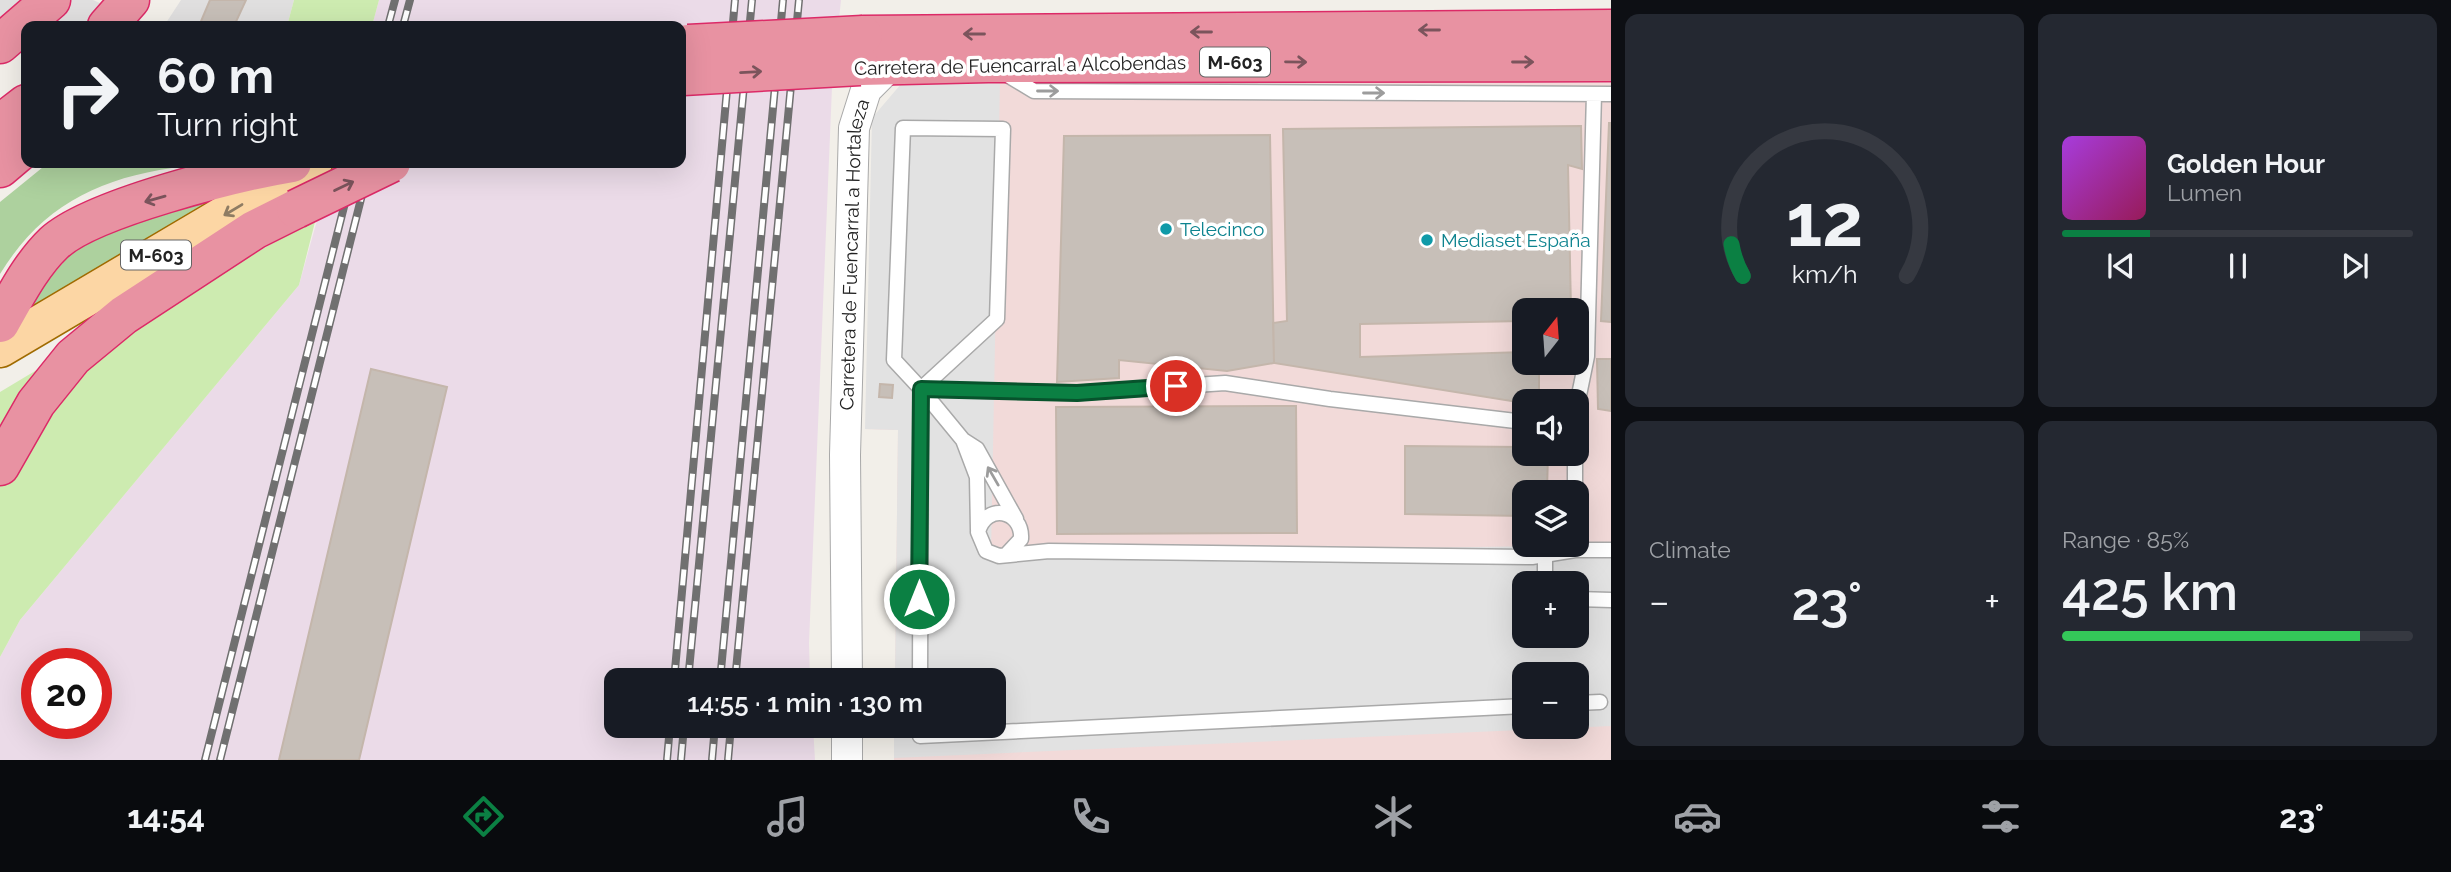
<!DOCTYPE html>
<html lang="en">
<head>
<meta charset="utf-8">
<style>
	body { margin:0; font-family:Raleway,sans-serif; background:#242831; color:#f1f3f6; height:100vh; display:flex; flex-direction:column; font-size:26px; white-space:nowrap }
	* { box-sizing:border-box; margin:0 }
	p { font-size:23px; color:#9ea1a6 }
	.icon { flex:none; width:38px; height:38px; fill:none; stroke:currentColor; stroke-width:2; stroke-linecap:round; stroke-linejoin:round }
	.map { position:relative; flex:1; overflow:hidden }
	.details { display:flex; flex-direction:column; gap:14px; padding:14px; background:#0d0f14; width:840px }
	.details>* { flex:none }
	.hud { position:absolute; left:21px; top:21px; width:665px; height:147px; border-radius:14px; box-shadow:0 7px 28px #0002; background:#171b24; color:#f1f3f6; overflow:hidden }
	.needle { width:46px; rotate:17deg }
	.controls { position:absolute; left:1512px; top:298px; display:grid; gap:14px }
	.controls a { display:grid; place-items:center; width:77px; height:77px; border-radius:14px; background:#171b24; box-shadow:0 7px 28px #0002; font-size:35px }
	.speed { position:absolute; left:21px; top:648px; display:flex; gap:14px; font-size:35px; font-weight:700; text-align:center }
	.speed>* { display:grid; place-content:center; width:91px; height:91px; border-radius:50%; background:#171b24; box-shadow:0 7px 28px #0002; line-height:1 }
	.speed .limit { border:10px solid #d22; background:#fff; color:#111 }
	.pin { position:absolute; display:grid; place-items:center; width:60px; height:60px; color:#fff; margin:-30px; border:4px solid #fff; border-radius:50%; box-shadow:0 2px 7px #0007 }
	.me { position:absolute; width:77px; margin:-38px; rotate:0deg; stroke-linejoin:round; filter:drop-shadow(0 0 5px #0008) }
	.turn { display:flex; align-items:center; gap:24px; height:147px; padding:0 21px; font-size:32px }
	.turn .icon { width:91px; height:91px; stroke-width:2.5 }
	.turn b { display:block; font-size:49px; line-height:60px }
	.big { font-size:52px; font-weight:600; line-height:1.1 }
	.details .widget { flex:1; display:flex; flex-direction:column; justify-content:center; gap:10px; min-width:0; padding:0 24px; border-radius:14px; background:#242831 }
	.details .dial { align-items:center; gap:0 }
	.dial svg { height:182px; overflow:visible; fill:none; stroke:#363941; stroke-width:7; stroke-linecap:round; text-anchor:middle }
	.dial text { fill:#f1f3f6; stroke:none }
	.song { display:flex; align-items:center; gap:21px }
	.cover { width:84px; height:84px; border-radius:10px; background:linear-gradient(135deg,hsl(280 70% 55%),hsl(330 70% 35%)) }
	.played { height:7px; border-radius:4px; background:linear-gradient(90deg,#0b8043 25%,#363941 25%) }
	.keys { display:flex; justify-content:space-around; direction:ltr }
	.heat { display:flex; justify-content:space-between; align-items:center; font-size:38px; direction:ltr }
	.charge { height:10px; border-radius:5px; background:linear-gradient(90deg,#34c759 85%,#363941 0) }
	.details .tiles { flex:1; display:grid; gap:14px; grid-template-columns:repeat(2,1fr) }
	.trip { position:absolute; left:604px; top:668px; width:402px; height:70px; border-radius:14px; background:#171b24; box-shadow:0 7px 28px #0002; font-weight:600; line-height:70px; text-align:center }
	.tab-bar { display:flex; height:112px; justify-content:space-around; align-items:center; background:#090b0e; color:#9ea1a6 }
	.tab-bar .icon { width:49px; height:49px }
	.tab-bar .current { color:#0b8043 }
	.tab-bar b { font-size:32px; color:#f1f3f6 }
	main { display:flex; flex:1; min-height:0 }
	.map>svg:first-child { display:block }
	.residential { fill:#e0dfdf }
	.commercial { fill:#f2dad9; fill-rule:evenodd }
	.industrial { fill:#ebdbe8; fill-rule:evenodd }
	.grass { fill:#cdebb0 }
	.forest { fill:#add19e }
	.parking { fill:#e2e2e2; fill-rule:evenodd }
	.building { fill:#c7bfb8; stroke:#c4b6ab; stroke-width:2 }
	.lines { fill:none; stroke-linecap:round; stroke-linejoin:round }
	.lane-casing { stroke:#a9a9a9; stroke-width:17 }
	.street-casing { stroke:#a9a9a9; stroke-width:32 }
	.primary-casing { stroke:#a06b00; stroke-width:41 }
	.highway-casing { stroke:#dc2a67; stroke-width:41 }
	.lane { stroke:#fff; stroke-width:14 }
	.street { stroke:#fff; stroke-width:30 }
	.primary { stroke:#fcd6a4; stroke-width:38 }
	.highway { stroke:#e892a2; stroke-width:38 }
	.rail-casing { stroke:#707070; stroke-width:8 }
	.rail { stroke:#fff; stroke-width:5; stroke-dasharray:16; stroke-linecap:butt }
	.highway-bridge-casing { stroke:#dc2a67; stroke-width:41; stroke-linecap:butt }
	.highway-bridge { stroke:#e892a2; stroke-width:38 }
	.oneway { stroke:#7b545c }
	.oneway2 { stroke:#9c9c9c }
	.oneway3 { stroke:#8f7c63 }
	.route-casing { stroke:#07532c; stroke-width:18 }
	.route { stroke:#0b8043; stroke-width:12 }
	.culture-dot { fill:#0f9aa8; stroke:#fff; stroke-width:2.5 }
	.labels { text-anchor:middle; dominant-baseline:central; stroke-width:7; stroke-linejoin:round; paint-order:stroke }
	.shield { fill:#fff; stroke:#646464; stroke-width:2 }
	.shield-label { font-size:18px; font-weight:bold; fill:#222 }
	.street-label { font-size:19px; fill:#222; stroke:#fff }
	.culture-label { font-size:19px; fill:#0d838f; stroke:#fff; text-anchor:start }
</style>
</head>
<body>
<main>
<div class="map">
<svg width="1611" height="760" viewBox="0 0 1611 760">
	<rect width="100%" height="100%" fill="#f2efe9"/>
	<path class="residential" d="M 0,0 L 93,0 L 153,26 L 26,26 L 26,30 L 0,18 Z
		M 181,0 L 294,0 L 287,26 L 164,26 Z"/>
	<path class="commercial" d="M 1000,80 L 1611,83 L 1611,760 L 894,760 L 894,726 L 994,726 L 994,681 L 895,681 L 898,430 L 865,429 ZM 1524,310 L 1577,310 L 1577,362 L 1524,362 ZM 1524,401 L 1577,401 L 1577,453 L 1524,453 ZM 1524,492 L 1577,492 L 1577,544 L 1524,544 ZM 1524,583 L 1577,583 L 1577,635 L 1524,635 ZM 1524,674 L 1577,674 L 1577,726 L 1524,726 Z"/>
	<path class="industrial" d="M 379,0 L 841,0 L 832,87 L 809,643 L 810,681 L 616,681 L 616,726 L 813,726 L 815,760 L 0,760 L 0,657 L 20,620 L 299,285 L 333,163 L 681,163 L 681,26 L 372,26 ZM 37,663 L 96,663 L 96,723 L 37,723 Z"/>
	<path class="grass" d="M 294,0 L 379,0 L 372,26 L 287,26 Z
		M 316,218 L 299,285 L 20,620 L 0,657 L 0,392 L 60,356 L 201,285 Z"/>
	<path class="forest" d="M 48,163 L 164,163 L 172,168 C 97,179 41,207 0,274 L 0,202 Z
		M 227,197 L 21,319 L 42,287 L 73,251 L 149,212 Z"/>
	<path class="parking" d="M 907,77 L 1000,80 L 991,554 L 1611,545 L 1611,726 L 894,758 L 894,726 L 994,726 L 994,681 L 895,681 L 898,430 L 865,429 L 872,118 ZM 1524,583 L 1577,583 L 1577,635 L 1524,635 ZM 1524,674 L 1577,674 L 1577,726 L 1524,726 Z"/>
	<path class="building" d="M 210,0 L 246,0 L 234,26 L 199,26 Z
		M 1609,123 L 1611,123 L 1611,322 L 1601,321 Z
		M 1581,126 L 1582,169 L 1568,165 L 1571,310 L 1524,310 L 1524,321 L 1360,324 L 1360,357 L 1524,352 L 1524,362 L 1539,362 L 1539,401 L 1524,403 L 1274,363 L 1273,323 L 1287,321 L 1283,129 Z
		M 1270,135 L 1274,363 L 1227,371 L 1119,360 L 1119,378 L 1057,382 L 1064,136 Z
		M 1597,359 L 1611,359 L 1611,411 L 1598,409 Z
		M 371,369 L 447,387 L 359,760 L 279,760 Z
		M 880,384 L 893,385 L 892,398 L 879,397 Z
		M 1296,406 L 1297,533 L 1057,534 L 1056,407 Z
		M 1405,446 L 1524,447 L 1524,453 L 1548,453 L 1547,492 L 1524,492 L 1524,516 L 1405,514 Z"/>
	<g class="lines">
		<g class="lane-casing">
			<path id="lane" d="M 1004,73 L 1034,91 L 1611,94
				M 921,389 L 1077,393 L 1225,383 L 1330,399 L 1524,422
				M 1577,405 L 1587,356 L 1594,94
				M 963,440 L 977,477 L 978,530
				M 1575,453 L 1575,492
				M 1007,554 L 1021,539 C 1023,510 986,502 978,532 L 986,551 L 999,556 L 1049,551 L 1532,557 L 1575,550 L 1611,550
				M 1545,555 L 1545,583
				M 1577,599 L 1611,600
				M 920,681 L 921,389 L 894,360 L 903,128 L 1003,129 L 997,319 L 921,389 L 963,440 L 977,449 L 1016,519
				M 1577,703 L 1600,702
				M 920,726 L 920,736 L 1524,706"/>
		</g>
		<g class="street-casing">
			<g id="street">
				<path id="s1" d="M 847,681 L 845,455 L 854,128 L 866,90 L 891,65"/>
				<path d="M 847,726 L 847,760"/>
			</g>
		</g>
		<g class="primary-casing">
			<path id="primary" d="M 0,348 L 313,163"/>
		</g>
		<g class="highway-casing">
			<path id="highway" d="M 107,26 L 130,0
				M 863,35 L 1611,29
				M 0,44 L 51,0
				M 860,66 L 988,63 L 1611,62
				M 0,124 L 26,104
				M 0,168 L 26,146
				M 0,323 C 16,295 31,265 54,243 C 92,208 238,172 292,163
				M 0,466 L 36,403 L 73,357 L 124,315 L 254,230 L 296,209"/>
		</g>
		<use href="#lane" class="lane"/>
		<use href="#street" class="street"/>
		<use href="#primary" class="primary"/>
		<use href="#highway" class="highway"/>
		<g class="rail-casing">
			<path id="rail" d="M 388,26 L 395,0
				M 403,26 L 410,0
				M 674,681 L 735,0
				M 688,681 L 752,0
				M 720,681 L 783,0
				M 735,681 L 799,0
				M 205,760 L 355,163
				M 220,760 L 370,163
				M 667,760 L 670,726
				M 681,760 L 684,726
				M 712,760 L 715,726
				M 728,760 L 731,726"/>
		</g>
		<use href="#rail" class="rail"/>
		<g class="highway-bridge-casing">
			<path id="highway-bridge" d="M 688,44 L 863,35
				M 683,76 L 860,66
				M 296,209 L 391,163"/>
		</g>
		<use href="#highway-bridge" class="highway-bridge"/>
	</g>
	<defs><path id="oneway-shaft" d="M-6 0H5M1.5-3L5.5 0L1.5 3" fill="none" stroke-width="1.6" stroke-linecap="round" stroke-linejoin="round" transform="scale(1.75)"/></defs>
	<g class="oneway">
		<use href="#oneway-shaft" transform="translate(1429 30) rotate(180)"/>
		<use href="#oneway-shaft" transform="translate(1201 32) rotate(180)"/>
		<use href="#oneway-shaft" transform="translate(974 34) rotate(180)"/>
		<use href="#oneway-shaft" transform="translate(1296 62) rotate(1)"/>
		<use href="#oneway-shaft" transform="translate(1523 62)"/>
		<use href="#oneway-shaft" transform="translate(751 72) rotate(-3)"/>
		<use href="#oneway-shaft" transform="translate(344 186) rotate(-26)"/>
		<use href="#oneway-shaft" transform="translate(155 199) rotate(164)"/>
	</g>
	<g class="oneway2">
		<use href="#oneway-shaft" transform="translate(1048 91)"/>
		<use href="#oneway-shaft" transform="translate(1374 93)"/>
		<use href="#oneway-shaft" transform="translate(993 476) rotate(-120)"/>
	</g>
	<use class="oneway3" href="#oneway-shaft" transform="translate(233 210) rotate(149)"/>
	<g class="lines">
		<g class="route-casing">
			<path id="route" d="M 919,599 L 921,389 L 1077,393 L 1176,386"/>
		</g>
		<use href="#route" class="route"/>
	</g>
	<g class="culture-dot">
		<circle cx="1166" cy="229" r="7"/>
		<circle cx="1427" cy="240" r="7"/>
	</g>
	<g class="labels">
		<g class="shield">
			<rect x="1200" y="47.5" width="70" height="29" rx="5"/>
			<rect x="121" y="240.5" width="70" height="29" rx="5"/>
		</g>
		<g class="shield-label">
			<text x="1235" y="62">M-603</text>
			<text x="156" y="255">M-603</text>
		</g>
		<g class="street-label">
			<text transform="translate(1020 65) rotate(-1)">Carretera de Fuencarral a Alcobendas</text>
			<text stroke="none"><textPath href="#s1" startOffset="427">Carretera de Fuencarral a Hortaleza</textPath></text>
		</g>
		<g class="culture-label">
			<text x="1180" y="229">Telecinco</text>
			<text x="1441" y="240">Mediaset España</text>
		</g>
	</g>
</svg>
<div class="controls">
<a><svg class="needle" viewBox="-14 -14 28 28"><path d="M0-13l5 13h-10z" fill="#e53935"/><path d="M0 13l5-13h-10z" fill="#9ea1a6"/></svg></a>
<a><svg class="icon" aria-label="sound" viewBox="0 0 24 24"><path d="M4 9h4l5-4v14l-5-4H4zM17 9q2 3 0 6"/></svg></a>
<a><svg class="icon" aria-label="layers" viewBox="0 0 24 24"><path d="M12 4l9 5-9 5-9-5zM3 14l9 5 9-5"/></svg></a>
<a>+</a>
<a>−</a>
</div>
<div class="speed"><div class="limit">20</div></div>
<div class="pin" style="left:1176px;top:386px;background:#d93025"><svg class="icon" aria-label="arrive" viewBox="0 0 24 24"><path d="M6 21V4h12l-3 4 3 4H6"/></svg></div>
<svg class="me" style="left:919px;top:599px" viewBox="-20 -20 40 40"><circle r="17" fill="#0b8043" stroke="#fff" stroke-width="3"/><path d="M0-11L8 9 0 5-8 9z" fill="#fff"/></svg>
<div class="trip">14:55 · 1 min · 130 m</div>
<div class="hud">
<div class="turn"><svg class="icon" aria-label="right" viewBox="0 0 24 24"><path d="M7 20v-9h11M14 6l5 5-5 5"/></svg><div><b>60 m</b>Turn right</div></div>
</div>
</div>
<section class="details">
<div class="tiles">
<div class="widget dial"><svg viewBox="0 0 100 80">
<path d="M14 69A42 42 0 1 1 86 69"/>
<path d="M14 69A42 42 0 0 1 9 55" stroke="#0b8043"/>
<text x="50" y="56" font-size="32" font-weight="700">12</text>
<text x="50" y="72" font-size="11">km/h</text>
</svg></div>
<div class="widget">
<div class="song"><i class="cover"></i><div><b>Golden Hour</b><p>Lumen</p></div></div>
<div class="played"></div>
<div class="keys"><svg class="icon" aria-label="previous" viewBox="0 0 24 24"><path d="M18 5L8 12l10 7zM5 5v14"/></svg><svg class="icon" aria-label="pause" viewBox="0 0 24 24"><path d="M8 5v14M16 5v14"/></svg><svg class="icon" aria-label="next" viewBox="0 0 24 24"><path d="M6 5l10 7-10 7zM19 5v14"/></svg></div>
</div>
<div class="widget"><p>Climate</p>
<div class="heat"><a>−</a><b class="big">23°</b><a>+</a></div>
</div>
<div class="widget"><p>Range · 85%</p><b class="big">425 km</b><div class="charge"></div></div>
</div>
</section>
</main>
<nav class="tab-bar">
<b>14:54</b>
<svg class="icon current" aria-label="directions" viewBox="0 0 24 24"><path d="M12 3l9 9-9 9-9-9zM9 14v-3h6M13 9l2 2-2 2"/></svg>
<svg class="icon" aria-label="music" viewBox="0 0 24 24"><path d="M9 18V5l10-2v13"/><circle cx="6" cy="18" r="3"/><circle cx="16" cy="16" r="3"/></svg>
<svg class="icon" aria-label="phone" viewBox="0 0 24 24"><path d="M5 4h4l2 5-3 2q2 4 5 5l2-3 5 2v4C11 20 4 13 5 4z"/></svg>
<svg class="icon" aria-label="climate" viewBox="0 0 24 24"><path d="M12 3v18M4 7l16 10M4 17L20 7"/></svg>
<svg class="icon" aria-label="car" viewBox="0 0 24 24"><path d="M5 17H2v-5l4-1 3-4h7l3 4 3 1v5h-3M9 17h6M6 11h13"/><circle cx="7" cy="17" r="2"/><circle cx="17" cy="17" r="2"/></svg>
<svg class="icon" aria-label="filters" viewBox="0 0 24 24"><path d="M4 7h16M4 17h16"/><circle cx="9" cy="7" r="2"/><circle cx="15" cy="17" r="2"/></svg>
<b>23°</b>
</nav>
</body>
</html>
